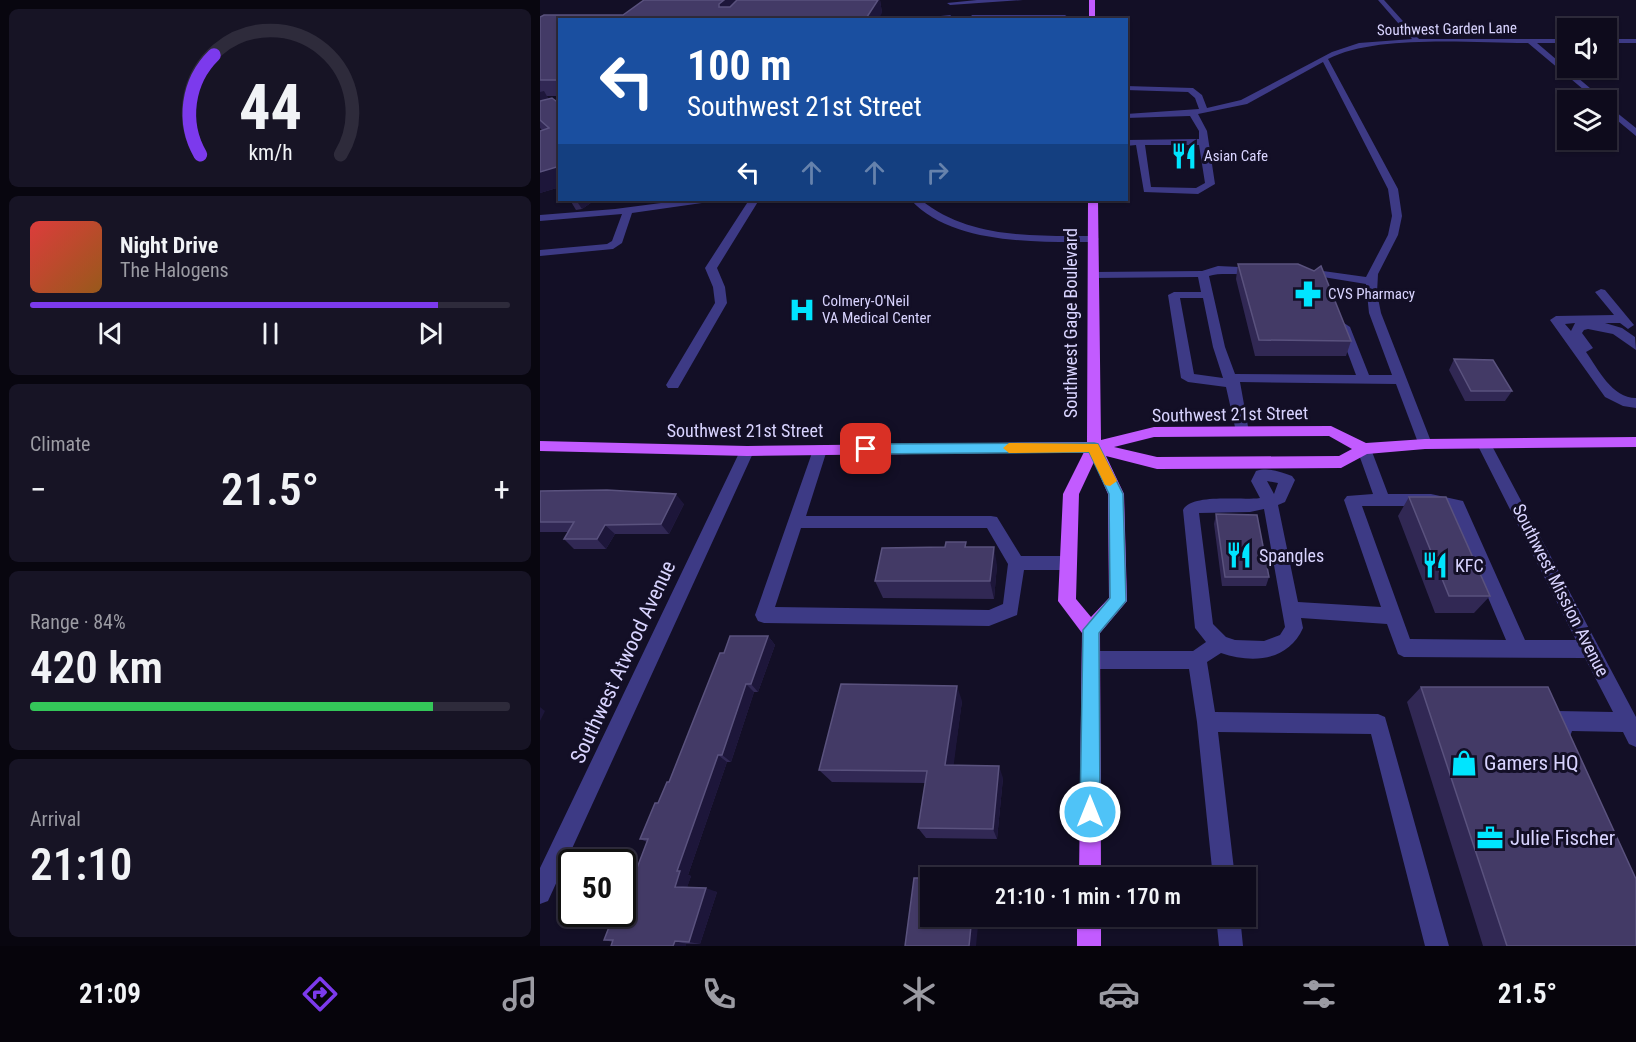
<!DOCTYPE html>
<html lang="en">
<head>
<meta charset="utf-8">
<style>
	body { margin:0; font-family:"Roboto Condensed",sans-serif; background:#171425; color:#f1f3f6; height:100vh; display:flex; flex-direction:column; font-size:22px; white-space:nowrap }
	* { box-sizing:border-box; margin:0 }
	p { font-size:20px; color:#9b9ba3 }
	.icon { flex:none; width:33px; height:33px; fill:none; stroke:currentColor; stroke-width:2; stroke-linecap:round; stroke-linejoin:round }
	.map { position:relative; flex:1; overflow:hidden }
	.side { display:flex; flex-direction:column; gap:9px; padding:9px; background:#08060f; width:540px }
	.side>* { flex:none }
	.guide { position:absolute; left:18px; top:18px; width:570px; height:183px; border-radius:0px; box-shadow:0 2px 4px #0004,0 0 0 2px #2e2b3b; background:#1a4fa0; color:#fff; overflow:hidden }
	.controls { position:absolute; left:1017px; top:18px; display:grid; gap:12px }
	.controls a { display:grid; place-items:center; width:60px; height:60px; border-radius:0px; background:#0e0b1c; box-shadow:0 2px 4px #0004,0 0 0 2px #2e2b3b; font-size:30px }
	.speed { position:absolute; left:18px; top:849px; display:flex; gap:12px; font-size:30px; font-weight:700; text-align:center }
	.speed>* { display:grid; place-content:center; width:78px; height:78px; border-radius:50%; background:#0e0b1c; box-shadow:0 2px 4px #0004,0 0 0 2px #2e2b3b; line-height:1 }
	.speed .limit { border:3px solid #111; border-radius:9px; background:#fff; color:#111 }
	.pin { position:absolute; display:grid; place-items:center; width:51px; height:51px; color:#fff; margin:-26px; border-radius:12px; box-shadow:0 3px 9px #0006 }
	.me { position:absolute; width:66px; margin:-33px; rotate:0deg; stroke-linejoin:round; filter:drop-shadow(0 0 4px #0008) }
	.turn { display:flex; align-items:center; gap:21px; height:126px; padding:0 30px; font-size:27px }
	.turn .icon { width:78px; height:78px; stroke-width:2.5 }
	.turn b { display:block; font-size:42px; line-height:51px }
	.lanes { display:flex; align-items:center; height:57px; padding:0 30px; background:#0003; justify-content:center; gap:30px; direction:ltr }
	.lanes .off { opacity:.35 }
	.big { font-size:45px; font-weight:600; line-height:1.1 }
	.side .widget { flex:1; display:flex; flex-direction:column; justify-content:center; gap:9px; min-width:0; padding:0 21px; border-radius:9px; background:#171425 }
	.side .dial { align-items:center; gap:0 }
	.dial svg { height:156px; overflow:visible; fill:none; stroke:#2e2b3b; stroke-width:7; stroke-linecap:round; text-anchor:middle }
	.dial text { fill:#f1f3f6; stroke:none }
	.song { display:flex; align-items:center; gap:18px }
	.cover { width:72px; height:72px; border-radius:9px; background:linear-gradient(135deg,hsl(0 70% 55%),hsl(30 70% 35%)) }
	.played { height:6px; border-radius:3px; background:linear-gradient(90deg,#7c3aed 85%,#2e2b3b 85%) }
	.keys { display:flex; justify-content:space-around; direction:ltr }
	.heat { display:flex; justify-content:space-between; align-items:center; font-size:33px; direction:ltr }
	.charge { height:9px; border-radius:4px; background:linear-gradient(90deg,#34c759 84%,#2e2b3b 0) }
	.trip { position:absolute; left:380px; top:867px; width:336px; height:60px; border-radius:0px; background:#0e0b1c; box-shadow:0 2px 4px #0004,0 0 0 2px #2e2b3b; font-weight:600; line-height:60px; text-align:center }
	.tabs { display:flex; height:96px; justify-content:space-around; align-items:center; background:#06040b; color:#9b9ba3 }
	.tabs .icon { width:42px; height:42px }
	.tabs .selected { color:#7c3aed }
	.tabs b { font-size:27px; color:#f1f3f6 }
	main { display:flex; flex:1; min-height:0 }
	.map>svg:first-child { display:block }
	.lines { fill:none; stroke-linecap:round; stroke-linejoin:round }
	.minor { fill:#3d3a85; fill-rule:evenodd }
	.major { fill:#c25bff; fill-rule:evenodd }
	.wall { fill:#312854 }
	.shaded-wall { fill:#1d163a }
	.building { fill:#433a66; stroke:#5a527e; stroke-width:1.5 }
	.route { fill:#4fc3f7; stroke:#337fa1; stroke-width:1.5 }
	.slow { fill:#f59e0b }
	.labels { text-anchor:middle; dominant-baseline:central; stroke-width:6; stroke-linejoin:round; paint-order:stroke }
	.far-street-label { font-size:15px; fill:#d9d4ff; stroke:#130f26 }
	.far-poi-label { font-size:15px; fill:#d9d4ff; stroke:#130f26; text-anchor:start }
	.street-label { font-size:18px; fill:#d9d4ff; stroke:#130f26 }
	.poi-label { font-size:18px; fill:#d9d4ff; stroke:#130f26; text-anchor:start }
	.near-street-label { font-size:21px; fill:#d9d4ff; stroke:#130f26 }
	.near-poi-label { font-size:21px; fill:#d9d4ff; stroke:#130f26; text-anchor:start }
</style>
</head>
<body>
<main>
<section class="side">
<div class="widget dial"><svg viewBox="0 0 100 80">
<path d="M14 69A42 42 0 1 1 86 69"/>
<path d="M14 69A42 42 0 0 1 21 18" stroke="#7c3aed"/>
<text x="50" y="56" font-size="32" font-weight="700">44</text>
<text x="50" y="72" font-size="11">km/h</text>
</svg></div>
<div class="widget">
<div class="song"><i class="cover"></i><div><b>Night Drive</b><p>The Halogens</p></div></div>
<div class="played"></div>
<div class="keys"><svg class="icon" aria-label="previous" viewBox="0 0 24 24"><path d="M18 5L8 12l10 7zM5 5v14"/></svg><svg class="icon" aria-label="pause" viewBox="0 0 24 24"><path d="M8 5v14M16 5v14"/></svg><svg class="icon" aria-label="next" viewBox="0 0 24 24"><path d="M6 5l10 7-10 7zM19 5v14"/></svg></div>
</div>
<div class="widget"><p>Climate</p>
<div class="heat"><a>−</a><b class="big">21.5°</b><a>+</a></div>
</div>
<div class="widget"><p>Range · 84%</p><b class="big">420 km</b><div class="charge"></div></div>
<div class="widget"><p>Arrival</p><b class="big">21:10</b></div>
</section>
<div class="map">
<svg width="1096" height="946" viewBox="0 0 1096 946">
	<rect width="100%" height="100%" fill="#130f26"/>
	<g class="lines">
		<path class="minor" d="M 437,0 L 483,0 L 410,5 L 407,3 Z
			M 838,0 L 844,0 L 879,39 L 1028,39 L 1028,43 L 997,43 L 1064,100 L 1056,100 L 988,43 C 934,43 835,34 788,59 L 858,189 L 862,216 L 858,235 L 838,274 L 837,293 L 841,313 L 892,444 L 885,449 L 880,448 L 856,384 L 700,382 L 709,432 L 707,436 L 697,436 L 686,387 L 648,382 L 641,378 L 628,295 L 634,292 L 661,292 L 658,277 L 554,278 L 548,275 L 554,272 L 662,271 L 678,266 L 721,268 L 723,270 C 712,278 684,271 669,276 L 685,347 L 695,374 L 816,375 L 798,327 L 804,323 L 810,327 L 829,375 L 852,375 L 829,313 L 826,284 L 783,277 L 777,274 L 783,271 L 826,277 L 848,235 L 852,216 L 848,189 L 783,62 L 707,104 L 658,114 L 667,131 L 675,184 L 658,194 L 604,192 L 596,145 L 586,146 L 586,140 L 659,139 L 659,131 L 650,116 L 586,118 L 586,114 L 659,109 L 655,98 L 648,92 L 586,90 L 586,86 L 653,88 L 662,95 L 667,108 L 701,100 L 792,52 L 819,43 L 872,39 ZM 605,145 L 659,145 L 665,183 L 656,188 L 611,187 ZM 640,298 L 663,298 L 673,347 L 683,378 L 654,374 Z
			M 411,15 L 409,18 L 377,20 L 380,18 Z
			M 432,15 L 525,15 L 528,17 L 525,19 L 428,20 Z
			M 1066,39 L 1096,39 L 1096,43 L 1066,43 Z
			M 1066,104 L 1096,128 L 1096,136 L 1066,111 Z
			M 144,200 L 167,200 L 162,203 L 92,213 L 82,243 L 73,249 L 0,256 L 0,250 L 67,244 L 72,241 L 82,214 L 0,221 L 0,215 L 75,209 Z
			M 209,200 L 219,200 L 177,268 L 185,287 L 187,303 L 138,388 L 128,388 L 126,385 L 175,303 L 173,287 L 165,268 Z
			M 371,200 L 381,200 C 429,239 495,236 554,236 L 559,239 L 554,242 C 498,242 412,245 371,200 Z
			M 1061,289 L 1065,290 L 1094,325 L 1088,329 L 1080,323 L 1065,323 L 1082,328 L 1095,337 L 1096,350 L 1073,334 L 1048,329 L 1044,330 L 1042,333 L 1053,348 L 1046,352 C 1058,369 1072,398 1096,398 L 1096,408 L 1083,406 L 1065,397 L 1010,320 L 1016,316 L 1074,315 L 1055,292 ZM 1035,323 L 1031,331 L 1025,324 Z
			M 944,439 L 951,444 L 1096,717 L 1096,747 L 1089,744 L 1083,732 L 1032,731 L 1029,739 L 1022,742 L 1015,739 L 1007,721 L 1010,714 L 1017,711 L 1073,712 L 1045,658 L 864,657 L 858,654 L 847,624 L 761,618 L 763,628 C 748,661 713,664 681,653 L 667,662 L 675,712 L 838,714 L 845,717 L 909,946 L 885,946 L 831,734 L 678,732 L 695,878 L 673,878 L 657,722 L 649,669 L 551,669 L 544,666 L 542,660 L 544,654 L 551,651 L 653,651 L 666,642 L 655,628 L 643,510 C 652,493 702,501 720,498 L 711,481 L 716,471 C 729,467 740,472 752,476 L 755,480 L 745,502 L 738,505 L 758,602 L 841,607 L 804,500 L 807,496 L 833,494 L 817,449 L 824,444 L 831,449 L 848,494 L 891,494 L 923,501 L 985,640 L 1036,640 L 937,444 ZM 727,481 L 738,483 L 734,494 ZM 822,506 L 891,506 L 911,510 L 966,640 L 870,639 ZM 724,509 L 745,627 L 740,635 L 724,641 L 695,640 L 686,637 L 673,624 L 659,513 L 710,512 Z
			M 280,445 L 285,446 L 287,450 L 266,516 L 451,516 L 457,517 L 481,556 L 528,556 L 534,558 L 536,563 L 534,568 L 528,570 L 484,570 L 477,615 L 449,626 L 224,623 L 218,621 L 215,615 L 273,450 L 275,446 ZM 261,528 L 447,528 L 468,564 L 463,604 L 449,610 L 235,607 Z
			M 207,446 L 212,447 L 214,451 L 8,901 L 0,904 L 0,868 L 200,451 L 202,447 Z
			M 676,916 L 700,916 L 703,946 L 679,946 Z"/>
		<path class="major" d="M 549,0 L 555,0 L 555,20 L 549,20 Z
			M 548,200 L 558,200 L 561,440 L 614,427 L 791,426 L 826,443 L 885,439 L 1096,437 L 1096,447 L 885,449 L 827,454 L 801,468 L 617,469 L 566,456 L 584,494 L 587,601 L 560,633 L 561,878 L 539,878 L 542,633 L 518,601 L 523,494 L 544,452 L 207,456 L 0,451 L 0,441 L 207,446 L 547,442 ZM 789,436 L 812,449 L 799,456 L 617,457 L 574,447 L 614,437 ZM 554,462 L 568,494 L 569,598 L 551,617 L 536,599 L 539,494 Z
			M 537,916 L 561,916 L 561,946 L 537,946 Z"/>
	</g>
	<path class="wall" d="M 104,0 L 340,0 L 342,13 L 20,20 L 20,96 L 7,96 L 8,99 L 20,104 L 20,187 L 0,193 L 0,131 L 2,130 L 0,128 L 0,17 L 83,15 Z
		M 30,200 L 55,200 L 42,209 L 36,210 Z
		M 698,264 L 774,271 L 811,341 L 806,356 L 715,356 L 696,279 Z
		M 914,359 L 972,391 L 965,401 L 925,401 L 909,370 Z
		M 0,491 L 144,504 L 129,534 L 75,534 L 66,549 L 34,549 L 24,539 L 28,532 L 0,532 Z
		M 869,497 L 950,596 L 934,613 L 895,613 L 858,516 Z
		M 676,514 L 729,577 L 726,586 L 682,586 L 674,524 Z
		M 427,547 L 457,565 L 454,599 L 343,598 L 335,581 Z
		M 228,636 L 235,645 L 218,692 L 214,692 L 191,762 L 187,762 L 148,875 L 151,876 L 147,887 L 177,892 L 160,944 L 73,942 L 64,940 L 86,897 L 107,842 L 100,839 L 129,782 L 184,653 Z
		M 881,687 L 1096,946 L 943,946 L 867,702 Z
		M 422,701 L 413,765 L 463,778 L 457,839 L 386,838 L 378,828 L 385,783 L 292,782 L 279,770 Z"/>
	<path class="shaded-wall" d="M 184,0 L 204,0 L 184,20 L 179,7 L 179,4 Z
		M 338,0 L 340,0 L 342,13 L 338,20 L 325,20 Z
		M 4,91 L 13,107 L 0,111 L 0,92 Z
		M 20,166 L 20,187 L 0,193 L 0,172 Z
		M 36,200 L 55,200 L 42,209 Z
		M 136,494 L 144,504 L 129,534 L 121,524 Z
		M 65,525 L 75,534 L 66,549 L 57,539 Z
		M 454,547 L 457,565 L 454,599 L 450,581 Z
		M 228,636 L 235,645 L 218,692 L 211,684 Z
		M 206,684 L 214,692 L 191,762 L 182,755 Z
		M 417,686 L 422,701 L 412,778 L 405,765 Z
		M 0,707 L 5,711 L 0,721 Z
		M 178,755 L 187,762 L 148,875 L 151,876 L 146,891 L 135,887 L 137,871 Z
		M 459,766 L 463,778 L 457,839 L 453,829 Z
		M 166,888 L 177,892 L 160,944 L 149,942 Z
		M 432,916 L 439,916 L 436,946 L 429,946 Z
		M 135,941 L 146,944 L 146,946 L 133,946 Z"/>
	<path class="building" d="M 104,0 L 184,0 L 179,4 L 179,7 L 190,7 L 197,0 L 338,0 L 325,20 L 20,20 L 20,80 L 0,80 L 0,17 L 4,15 L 83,15 Z
		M 12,98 L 20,104 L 20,166 L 0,172 L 0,131 L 9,128 L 0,120 L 0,101 Z
		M 698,264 L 758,264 L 774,271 L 781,266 L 811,341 L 719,340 Z
		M 914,359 L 953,360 L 972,391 L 931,391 Z
		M 67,490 L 136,494 L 121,524 L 65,525 L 57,539 L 24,539 L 34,522 L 0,522 L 0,491 Z
		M 869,497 L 906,497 L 950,596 L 909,596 Z
		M 676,514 L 717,515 L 729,577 L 685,577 Z
		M 406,542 L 426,542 L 425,547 L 454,547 L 450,581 L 335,581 L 342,548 L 405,547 Z
		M 190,636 L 228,636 L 211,684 L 206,684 L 182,755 L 178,755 L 137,871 L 140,871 L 135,887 L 166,888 L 149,942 L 135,941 L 133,946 L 71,946 L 73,940 L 64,940 L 74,914 L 82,914 L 82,897 L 86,897 L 108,839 L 100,839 L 115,803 L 118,803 L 127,782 L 129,782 L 180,653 L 184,653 Z
		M 301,684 L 417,686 L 405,765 L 459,766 L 453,829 L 378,828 L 387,771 L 279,770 Z
		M 881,687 L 1008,687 L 1096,879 L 1096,946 L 967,946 Z
		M 374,878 L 390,878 L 390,916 L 432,916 L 429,946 L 365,946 Z"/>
	<path class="route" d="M 554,443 L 558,444 L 583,494 L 586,601 L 559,633 L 560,812 L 557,819 L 550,822 L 543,819 L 540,812 L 543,630 L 570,598 L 569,494 L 549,452 L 326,454 L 320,449 L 326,444 Z"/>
	<path class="slow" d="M 469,443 L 558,444 L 577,481 L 570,486 L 565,485 L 549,452 L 469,453 L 463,448 Z"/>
	<defs>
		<g id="restaurant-bare" transform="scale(2.07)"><path d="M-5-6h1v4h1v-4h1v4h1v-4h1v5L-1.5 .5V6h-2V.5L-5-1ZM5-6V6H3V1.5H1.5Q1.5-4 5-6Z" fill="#00e5ff" stroke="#130f26" stroke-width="2.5" paint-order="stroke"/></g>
		<g id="pharmacy-bare" transform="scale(2.07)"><path d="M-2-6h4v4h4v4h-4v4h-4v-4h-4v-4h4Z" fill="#00e5ff" stroke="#130f26" stroke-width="2.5" paint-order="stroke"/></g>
		<g id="hospital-bare" transform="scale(2.07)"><path d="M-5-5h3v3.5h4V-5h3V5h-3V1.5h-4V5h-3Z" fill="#00e5ff" stroke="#130f26" stroke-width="2.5" paint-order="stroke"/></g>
		<g id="shop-bare" transform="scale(2.07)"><path d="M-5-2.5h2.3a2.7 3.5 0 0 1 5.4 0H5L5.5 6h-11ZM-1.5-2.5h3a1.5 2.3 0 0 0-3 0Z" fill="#00e5ff" stroke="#130f26" stroke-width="2.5" paint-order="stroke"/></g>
		<g id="office-bare" transform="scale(2.07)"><path d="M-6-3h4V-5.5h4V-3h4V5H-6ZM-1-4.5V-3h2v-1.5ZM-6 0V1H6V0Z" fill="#00e5ff" stroke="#130f26" stroke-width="2.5" paint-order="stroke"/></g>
	</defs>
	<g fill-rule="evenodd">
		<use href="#restaurant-bare" x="644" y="156"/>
		<use href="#pharmacy-bare" x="768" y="294"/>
		<use href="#hospital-bare" x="262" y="310"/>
		<use href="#restaurant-bare" x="699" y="555"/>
		<use href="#restaurant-bare" x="895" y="565"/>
		<use href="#shop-bare" x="924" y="763"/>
		<use href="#office-bare" x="950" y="838"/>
	</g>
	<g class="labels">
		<g class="far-street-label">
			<text transform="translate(907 29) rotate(-1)">Southwest Garden Lane</text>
		</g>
		<g class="far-poi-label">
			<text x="664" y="156">Asian Cafe</text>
			<text x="788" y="294">CVS Pharmacy</text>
			<text x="282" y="301">Colmery-O'Neil<tspan x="282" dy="17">VA Medical Center</tspan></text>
		</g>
		<g class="street-label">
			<text transform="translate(530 323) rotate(-90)">Southwest Gage Boulevard</text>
			<text transform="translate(690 414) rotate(-1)">Southwest 21st Street</text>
			<text x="205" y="430">Southwest 21st Street</text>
			<text transform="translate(1021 590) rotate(63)">Southwest Mission Avenue</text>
		</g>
		<g class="poi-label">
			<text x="719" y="555">Spangles</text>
			<text x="915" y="565">KFC</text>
		</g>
		<g class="near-street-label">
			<text transform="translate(83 662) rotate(-65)">Southwest Atwood Avenue</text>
		</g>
		<g class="near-poi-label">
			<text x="944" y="763">Gamers HQ</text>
			<text x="970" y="838">Julie Fischer</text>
		</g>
	</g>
</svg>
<div class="controls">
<a><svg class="icon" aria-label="sound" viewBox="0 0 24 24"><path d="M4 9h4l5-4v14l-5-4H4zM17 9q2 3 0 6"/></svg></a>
<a><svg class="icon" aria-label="layers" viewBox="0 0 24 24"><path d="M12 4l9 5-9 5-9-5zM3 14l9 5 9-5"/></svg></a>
</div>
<div class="speed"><div class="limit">50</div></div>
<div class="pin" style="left:326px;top:449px;background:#d93025"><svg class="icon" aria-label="arrive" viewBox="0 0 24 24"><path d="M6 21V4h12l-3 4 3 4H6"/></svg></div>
<svg class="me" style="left:550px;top:812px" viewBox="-20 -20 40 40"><circle r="17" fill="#4fc3f7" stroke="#fff" stroke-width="3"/><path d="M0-11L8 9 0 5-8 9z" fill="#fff"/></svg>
<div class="trip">21:10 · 1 min · 170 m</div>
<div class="guide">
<div class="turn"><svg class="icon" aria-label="left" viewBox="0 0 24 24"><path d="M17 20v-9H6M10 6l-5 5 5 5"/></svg><div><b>100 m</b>Southwest 21st Street</div></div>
<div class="lanes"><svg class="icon" aria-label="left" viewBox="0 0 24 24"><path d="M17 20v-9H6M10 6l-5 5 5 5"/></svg><svg class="icon off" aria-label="ahead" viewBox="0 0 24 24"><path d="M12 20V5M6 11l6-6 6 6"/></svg><svg class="icon off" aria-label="ahead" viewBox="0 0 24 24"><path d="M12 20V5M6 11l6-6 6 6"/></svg><svg class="icon off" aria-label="right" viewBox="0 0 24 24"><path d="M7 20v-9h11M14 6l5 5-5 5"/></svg></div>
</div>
</div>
</main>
<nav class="tabs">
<b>21:09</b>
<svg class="icon selected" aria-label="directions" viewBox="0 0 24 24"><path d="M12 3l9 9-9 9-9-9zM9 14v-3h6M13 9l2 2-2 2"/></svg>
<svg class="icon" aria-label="music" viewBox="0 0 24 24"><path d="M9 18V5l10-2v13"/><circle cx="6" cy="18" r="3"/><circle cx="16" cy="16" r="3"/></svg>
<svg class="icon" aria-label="phone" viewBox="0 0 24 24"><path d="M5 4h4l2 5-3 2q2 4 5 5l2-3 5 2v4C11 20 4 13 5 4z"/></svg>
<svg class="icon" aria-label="climate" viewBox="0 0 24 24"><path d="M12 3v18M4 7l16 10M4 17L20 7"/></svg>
<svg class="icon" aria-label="car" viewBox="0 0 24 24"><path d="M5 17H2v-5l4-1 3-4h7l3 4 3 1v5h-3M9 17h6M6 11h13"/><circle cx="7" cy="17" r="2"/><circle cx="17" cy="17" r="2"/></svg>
<svg class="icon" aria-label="filters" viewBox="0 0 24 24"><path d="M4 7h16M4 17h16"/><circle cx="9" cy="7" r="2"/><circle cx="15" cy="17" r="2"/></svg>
<b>21.5°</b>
</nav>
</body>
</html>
